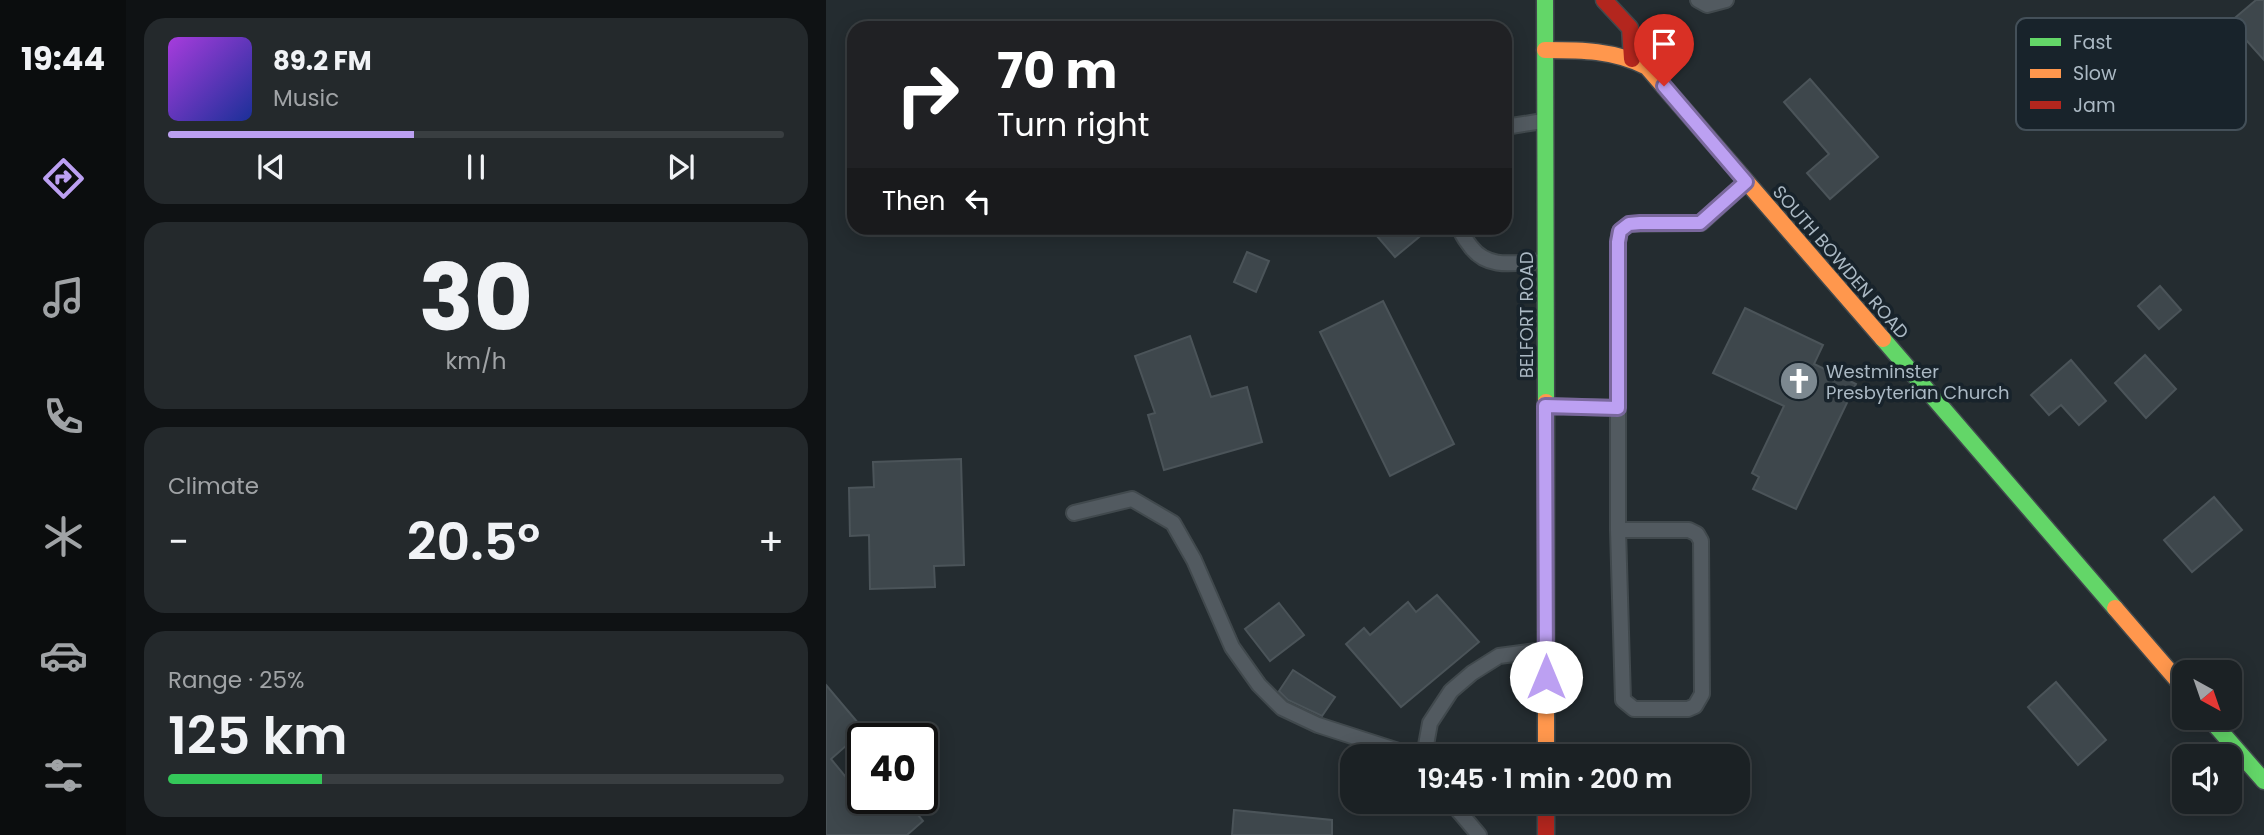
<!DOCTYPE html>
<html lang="en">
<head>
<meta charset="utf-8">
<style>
	body { margin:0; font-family:Poppins,sans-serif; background:#24292c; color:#f1f3f6; height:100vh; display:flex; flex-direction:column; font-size:26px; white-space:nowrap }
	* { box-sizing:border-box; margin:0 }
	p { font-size:23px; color:#a0a3a6 }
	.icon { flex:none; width:38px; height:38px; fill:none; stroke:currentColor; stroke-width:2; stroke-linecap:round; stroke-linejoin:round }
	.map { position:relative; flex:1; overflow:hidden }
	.details { display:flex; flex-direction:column; gap:18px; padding:18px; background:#0f1214; width:700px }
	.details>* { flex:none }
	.banner { position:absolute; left:21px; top:21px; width:665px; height:214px; border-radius:21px; box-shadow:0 4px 18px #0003,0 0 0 2px #393e41; background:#202124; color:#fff; overflow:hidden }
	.needle { width:46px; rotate:140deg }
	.buttons { position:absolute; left:1346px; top:660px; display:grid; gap:14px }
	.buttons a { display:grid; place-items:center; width:70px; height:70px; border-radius:14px; background:#1b2124; box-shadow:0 4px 18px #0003,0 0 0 2px #393e41; font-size:35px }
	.speed { position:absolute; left:21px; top:723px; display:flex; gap:14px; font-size:35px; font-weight:700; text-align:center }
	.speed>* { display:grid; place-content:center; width:91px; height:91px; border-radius:50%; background:#1b2124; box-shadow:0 4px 18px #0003,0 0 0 2px #393e41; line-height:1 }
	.speed .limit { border:4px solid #111; border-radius:10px; background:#fff; color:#111 }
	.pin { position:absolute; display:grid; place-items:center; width:60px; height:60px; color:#fff; margin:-72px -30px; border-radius:50% 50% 50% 0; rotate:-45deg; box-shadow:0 0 7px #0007 }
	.pin .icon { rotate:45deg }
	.me { position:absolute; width:77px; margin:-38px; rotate:0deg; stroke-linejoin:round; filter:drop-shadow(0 0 5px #0008) }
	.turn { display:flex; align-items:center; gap:24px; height:147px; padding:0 35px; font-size:32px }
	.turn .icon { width:91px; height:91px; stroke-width:2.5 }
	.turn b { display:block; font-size:49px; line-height:60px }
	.then { display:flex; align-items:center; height:66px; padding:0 35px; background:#0003; gap:14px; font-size:26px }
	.big { font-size:52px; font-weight:600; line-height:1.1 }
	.details .card { flex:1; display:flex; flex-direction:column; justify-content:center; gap:10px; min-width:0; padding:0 24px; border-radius:21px; background:#24292c }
	.details .dial { align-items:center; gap:0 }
	.dial b { font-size:91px; line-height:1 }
	.song { display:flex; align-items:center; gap:21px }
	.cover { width:84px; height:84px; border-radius:10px; background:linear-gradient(135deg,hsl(280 70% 55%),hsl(230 70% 35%)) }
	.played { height:7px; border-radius:4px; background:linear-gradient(90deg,#bca0f2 40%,#393e41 40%) }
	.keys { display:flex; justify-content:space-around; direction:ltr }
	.heat { display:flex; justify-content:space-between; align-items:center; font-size:38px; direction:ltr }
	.charge { height:10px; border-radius:5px; background:linear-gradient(90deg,#34c759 25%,#393e41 0) }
	.trip { position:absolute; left:514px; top:744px; width:410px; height:70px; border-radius:21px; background:#1b2124; box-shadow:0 4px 18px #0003,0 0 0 2px #393e41; font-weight:600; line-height:70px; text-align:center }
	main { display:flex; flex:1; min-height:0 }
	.tab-bar { display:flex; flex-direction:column; width:126px; justify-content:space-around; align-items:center; background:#0b0d0e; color:#a0a3a6 }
	.tab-bar .icon { width:49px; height:49px }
	.tab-bar .selected { color:#bca0f2 }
	.tab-bar b { font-size:32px; color:#f1f3f6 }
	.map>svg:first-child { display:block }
	.building { fill:#3e474c; stroke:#4b5459; stroke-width:2 }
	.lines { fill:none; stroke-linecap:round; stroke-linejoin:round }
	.lane-casing { stroke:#41494d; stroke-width:18 }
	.fast-casing { stroke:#41494d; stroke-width:19 }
	.slow-casing { stroke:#41494d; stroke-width:19 }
	.jam-casing { stroke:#41494d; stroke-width:19 }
	.lane { stroke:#525a60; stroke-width:14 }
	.fast { stroke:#63d668; stroke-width:16 }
	.slow { stroke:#ff974d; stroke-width:16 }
	.jam { stroke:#b3261e; stroke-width:16 }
	.route-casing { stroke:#7a689d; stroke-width:18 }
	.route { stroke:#bca0f2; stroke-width:12 }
	.labels { text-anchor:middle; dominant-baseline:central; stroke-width:7; stroke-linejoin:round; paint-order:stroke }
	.street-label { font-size:18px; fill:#abb9c4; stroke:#18232b }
	.poi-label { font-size:18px; fill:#abb9c4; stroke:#18232b; text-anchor:start }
	.key { fill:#18232b; stroke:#445059; stroke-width:2 }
	.key-label { font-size:19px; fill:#abb9c4 }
</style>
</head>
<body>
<main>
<nav class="tab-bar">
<b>19:44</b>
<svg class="icon selected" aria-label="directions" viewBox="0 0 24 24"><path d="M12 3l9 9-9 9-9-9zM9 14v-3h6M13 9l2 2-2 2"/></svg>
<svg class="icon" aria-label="music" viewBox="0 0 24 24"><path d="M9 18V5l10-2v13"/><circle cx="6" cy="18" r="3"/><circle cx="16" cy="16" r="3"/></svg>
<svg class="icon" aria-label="phone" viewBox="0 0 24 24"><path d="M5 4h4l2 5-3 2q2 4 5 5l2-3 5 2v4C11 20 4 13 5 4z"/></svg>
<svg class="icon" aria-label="climate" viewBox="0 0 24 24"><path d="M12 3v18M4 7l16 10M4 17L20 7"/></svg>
<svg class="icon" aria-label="car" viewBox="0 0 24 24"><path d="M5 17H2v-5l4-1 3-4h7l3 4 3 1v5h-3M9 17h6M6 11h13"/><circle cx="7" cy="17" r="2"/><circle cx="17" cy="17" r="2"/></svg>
<svg class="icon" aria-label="filters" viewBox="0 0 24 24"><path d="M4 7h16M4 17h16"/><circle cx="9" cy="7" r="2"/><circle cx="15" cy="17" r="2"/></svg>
</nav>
<section class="details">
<div class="card">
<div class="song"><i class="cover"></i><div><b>89.2 FM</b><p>Music</p></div></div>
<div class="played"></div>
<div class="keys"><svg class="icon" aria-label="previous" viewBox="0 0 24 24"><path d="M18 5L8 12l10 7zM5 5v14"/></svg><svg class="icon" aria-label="pause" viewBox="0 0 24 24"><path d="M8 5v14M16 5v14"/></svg><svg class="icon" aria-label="next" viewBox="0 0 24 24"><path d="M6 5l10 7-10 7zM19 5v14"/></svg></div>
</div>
<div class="card dial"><b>30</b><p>km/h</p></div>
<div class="card"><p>Climate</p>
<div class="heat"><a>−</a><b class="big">20.5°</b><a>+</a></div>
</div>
<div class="card"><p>Range · 25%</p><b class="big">125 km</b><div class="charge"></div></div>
</section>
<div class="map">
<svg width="1438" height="835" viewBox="0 0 1438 835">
	<rect width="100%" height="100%" fill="#242c30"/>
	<path class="building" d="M 1430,0 L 1438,0 L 1438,60 L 1404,22 Z
		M 984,79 L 1052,157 L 1004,199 L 981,173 L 1003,154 L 958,102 Z
		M 544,228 L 604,228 L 569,257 Z
		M 421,252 L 443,261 L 430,292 L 408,282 Z
		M 1334,286 L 1355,310 L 1333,329 L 1312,306 Z
		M 557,301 L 628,444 L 564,476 L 494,332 Z
		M 919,308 L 997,345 L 988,364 L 1030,384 L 970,509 L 927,489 L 933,477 L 926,473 L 958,406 L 887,373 Z
		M 364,336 L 385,397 L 421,387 L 436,442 L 338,470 L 322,415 L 329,413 L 309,356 Z
		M 1319,355 L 1350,389 L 1320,418 L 1289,383 Z
		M 1245,360 L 1280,401 L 1253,425 L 1235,405 L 1223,415 L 1205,395 Z
		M 135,459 L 138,565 L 108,566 L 109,587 L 44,589 L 43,535 L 24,536 L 23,488 L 48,487 L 47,462 Z
		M 1388,497 L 1416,530 L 1366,572 L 1338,540 Z
		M 611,595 L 653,642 L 575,707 L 520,644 L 538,628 L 544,635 L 582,602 L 590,612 Z
		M 453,603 L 478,635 L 444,661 L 419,629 Z
		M 467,670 L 509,697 L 496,716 L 462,700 L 453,691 Z
		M 1230,682 L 1280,740 L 1252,765 L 1202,707 Z
		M 0,685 L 38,730 L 5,759 L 37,798 L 78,798 L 97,821 L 81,835 L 0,835 Z
		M 408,810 L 506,820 L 506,835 L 406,835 Z"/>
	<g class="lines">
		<g class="lane-casing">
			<path id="lane" d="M 872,0 L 881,5 L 900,0
				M 679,127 L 717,121
				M 634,228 C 636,236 640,240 645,247 C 663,271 692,262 719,261
				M 721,406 L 792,408
				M 248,513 L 306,499 L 347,523 L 368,560 L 406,647 L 433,685 L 456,708 L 492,725 L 588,756
				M 792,530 L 863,530 L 871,534 L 875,541 L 876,694 L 869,706 L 862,709 L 808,709 L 797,700 L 792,530 L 792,241 L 794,231 L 803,224 L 875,223 L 919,183
				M 598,756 L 604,723 L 625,691 L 646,673 L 673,656 L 718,650
				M 625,802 L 653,835"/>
		</g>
		<g class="fast-casing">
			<path id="fast" d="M 719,0 L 720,402
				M 1057,339 L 1289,608
				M 1383,718 L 1438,781"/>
		</g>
		<g class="slow-casing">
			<path id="slow" d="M 719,50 C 755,50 788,50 821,67 L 1057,339
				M 720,402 L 720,756
				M 1289,608 L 1358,688"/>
		</g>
		<g class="jam-casing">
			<path id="jam" d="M 778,0 L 804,28 L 806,59
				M 720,802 L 720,835"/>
		</g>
		<use href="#lane" class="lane"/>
		<use href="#fast" class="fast"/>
		<use href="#slow" class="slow"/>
		<use href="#jam" class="jam"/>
	</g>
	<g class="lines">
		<g class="route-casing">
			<path id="route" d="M 720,677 L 719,406 L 792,408 L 792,242 L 794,231 L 803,224 L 814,223 L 874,223 L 920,182 L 838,86"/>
		</g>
		<use href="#route" class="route"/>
	</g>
	<defs>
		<g id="church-disc" transform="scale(2.0125)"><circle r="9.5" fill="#7c8890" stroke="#18232b"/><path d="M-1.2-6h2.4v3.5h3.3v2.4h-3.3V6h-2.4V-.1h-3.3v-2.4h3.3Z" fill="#fff"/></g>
	</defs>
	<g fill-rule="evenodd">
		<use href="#church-disc" x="973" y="381"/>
	</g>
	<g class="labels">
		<g class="street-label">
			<text transform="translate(1015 262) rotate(49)">SOUTH BOWDEN ROAD</text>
			<text transform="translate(700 315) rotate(-90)">BELFORT ROAD</text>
		</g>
		<g class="poi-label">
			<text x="1000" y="371">Westminster<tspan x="1000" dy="21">Presbyterian Church</tspan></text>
		</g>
	</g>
	<rect x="1190" y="18" width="230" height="112" rx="10" class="key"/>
	<rect x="1204" y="38" width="31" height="8" fill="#63d668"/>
	<rect x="1204" y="69" width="31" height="9" fill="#ff974d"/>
	<rect x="1204" y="101" width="31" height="8" fill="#b3261e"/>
	<g class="key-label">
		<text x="1247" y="49">Fast</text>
		<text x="1247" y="80">Slow</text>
		<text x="1247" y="112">Jam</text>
	</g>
</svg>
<div class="buttons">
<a><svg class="needle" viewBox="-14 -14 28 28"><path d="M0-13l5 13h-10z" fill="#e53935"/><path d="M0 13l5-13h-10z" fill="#a0a3a6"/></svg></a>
<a><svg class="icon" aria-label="sound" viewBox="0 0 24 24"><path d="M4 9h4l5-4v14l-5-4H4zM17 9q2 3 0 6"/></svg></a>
</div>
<div class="speed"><div class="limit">40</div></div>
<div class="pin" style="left:838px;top:86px;background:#d93025"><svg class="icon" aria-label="arrive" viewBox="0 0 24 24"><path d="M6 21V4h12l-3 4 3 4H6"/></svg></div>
<svg class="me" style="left:720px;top:677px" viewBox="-20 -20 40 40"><circle r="19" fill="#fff"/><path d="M0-13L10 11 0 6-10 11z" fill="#bca0f2"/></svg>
<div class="trip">19:45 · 1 min · 200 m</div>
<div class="banner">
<div class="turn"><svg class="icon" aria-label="right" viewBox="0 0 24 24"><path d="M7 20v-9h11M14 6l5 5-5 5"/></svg><div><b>70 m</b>Turn right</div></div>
<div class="then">Then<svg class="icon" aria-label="left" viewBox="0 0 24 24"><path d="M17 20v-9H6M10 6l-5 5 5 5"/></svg></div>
</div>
</div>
</main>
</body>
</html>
